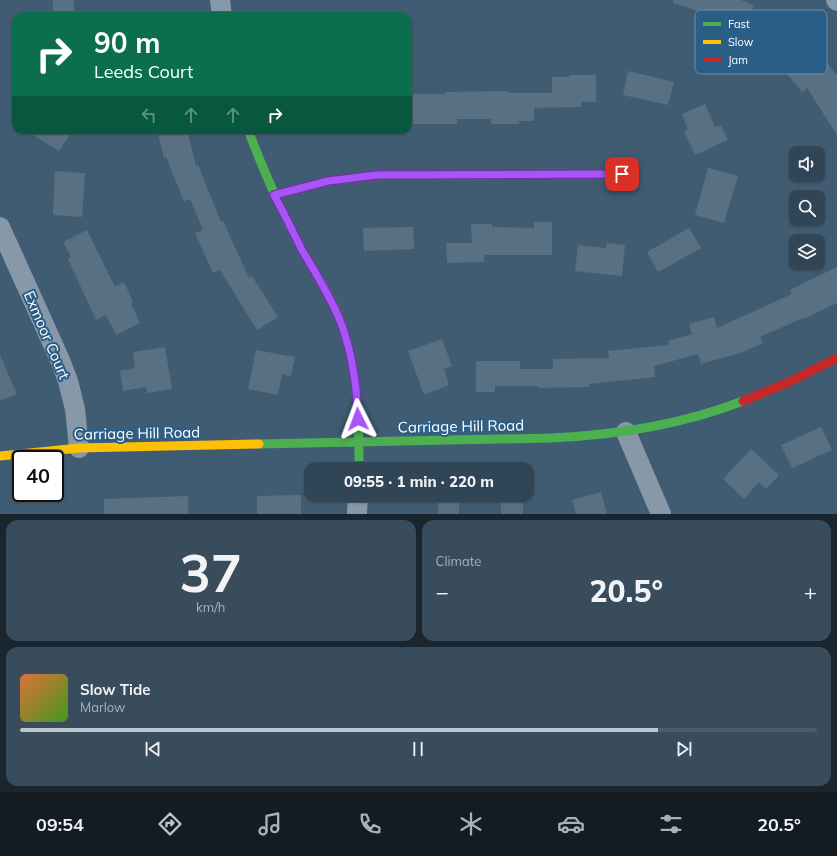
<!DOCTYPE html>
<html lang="en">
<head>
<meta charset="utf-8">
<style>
	body { margin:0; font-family:Mulish,sans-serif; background:#384c5c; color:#f1f3f6; height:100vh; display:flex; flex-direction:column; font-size:15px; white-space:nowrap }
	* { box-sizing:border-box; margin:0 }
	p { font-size:13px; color:#a8b1b9 }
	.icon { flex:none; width:22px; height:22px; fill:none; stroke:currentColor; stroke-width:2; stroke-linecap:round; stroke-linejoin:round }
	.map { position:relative; height:514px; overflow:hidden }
	.panel { display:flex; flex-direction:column; gap:6px; padding:6px; background:#1a262f; flex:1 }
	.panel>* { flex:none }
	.hud { position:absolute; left:12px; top:12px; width:400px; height:122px; border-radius:12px; box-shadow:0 1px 3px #0004,0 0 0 1px #4b5d6c; background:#0b6e4f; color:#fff; overflow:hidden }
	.tools { position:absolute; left:789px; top:146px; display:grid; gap:8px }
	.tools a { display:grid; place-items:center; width:36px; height:36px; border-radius:8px; background:#304556; box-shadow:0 1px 3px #0004,0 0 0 1px #4b5d6c; font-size:20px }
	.speed { position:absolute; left:12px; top:450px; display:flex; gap:8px; font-size:20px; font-weight:700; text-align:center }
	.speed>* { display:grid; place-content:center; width:52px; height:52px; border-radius:50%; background:#304556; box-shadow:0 1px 3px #0004,0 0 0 1px #4b5d6c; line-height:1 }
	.speed .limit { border:2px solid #111; border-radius:6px; background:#fff; color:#111 }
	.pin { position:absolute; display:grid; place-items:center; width:34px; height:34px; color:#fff; margin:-17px; border-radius:8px; box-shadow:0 2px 6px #0006 }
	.me { position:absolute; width:44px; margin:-22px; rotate:357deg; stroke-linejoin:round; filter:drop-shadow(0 0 3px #0008) }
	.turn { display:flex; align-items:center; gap:14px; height:84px; padding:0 16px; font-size:18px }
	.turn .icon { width:52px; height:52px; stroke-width:2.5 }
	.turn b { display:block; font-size:28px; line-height:34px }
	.lanes { display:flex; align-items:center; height:38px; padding:0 16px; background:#0003; justify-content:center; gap:20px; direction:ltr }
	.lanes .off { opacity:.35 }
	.big { font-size:30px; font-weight:800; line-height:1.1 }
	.panel .card { flex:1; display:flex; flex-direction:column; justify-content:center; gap:6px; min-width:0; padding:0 14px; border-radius:12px; background:#384c5c }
	.panel .dial { align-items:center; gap:0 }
	.dial b { font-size:52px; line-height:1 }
	.song { display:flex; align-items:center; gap:12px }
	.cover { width:48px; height:48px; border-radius:6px; background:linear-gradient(135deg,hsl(20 70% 55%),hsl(100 70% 35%)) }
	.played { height:4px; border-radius:2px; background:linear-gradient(90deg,#bcc6ce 80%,#4b5d6c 80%) }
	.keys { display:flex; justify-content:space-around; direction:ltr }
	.heat { display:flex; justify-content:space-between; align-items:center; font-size:22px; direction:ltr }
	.panel .tiles { flex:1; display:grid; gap:6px; grid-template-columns:1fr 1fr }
	.card:last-child { grid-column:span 2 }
	.trip { position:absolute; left:304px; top:462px; width:230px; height:40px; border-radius:12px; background:#304556; box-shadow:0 1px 3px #0004,0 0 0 1px #4b5d6c; font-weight:800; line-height:40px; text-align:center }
	.tab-bar { display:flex; height:64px; justify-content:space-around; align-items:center; background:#131c22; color:#a8b1b9 }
	.tab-bar .icon { width:28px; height:28px }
	.tab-bar .active { color:#bcc6ce }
	.tab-bar b { font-size:18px; color:#f1f3f6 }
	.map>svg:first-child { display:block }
	.building { fill:#597082 }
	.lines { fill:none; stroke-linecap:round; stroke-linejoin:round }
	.street { stroke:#8798a8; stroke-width:20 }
	.fast { stroke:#4caf50; stroke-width:9 }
	.slow { stroke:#ffc107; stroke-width:9 }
	.jam { stroke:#c62828; stroke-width:9 }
	.route-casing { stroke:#6d37a1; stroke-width:10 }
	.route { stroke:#a855f7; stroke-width:7 }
	.labels { text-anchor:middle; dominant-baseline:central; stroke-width:4; stroke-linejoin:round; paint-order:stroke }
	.street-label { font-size:15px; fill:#fff; stroke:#2b5e87 }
	.key { fill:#2b5e87; stroke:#6b8eab; stroke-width:1 }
	.key-label { font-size:11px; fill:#fff }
</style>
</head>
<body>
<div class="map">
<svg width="837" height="514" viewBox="0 0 837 514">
	<rect width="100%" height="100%" fill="#405c72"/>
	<path class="building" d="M 53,0 L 74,0 L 74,16 L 53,15 Z
		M 673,0 L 741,0 L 754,6 L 750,15 L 773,26 L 764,44 L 742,34 L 737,44 L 713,32 L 720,18 L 673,3 Z
		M 792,43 L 802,55 L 804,54 L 807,58 L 816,50 L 837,75 L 837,135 L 807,88 L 802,92 L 774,58 Z
		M 628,71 L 674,82 L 668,105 L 623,95 Z
		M 569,75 L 596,75 L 596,102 L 581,102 L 581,107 L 534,108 L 534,121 L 519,121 L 519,124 L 491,124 L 491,119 L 457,119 L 457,124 L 408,124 L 408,94 L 445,94 L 445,92 L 508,91 L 508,93 L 552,93 L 552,77 L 569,77 Z
		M 705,104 L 715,127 L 721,125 L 728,140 L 695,155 L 684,131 L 688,129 L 682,114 Z
		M 25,130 L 73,130 L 59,151 Z
		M 157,130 L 187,130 L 196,166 L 198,165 L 221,222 L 223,221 L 249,278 L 252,276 L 278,317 L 257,330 L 220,270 L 213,273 L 195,233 L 203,230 L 190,199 L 184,201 L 166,157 L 164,158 Z
		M 708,168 L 738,176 L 724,223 L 695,215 Z
		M 55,171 L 85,173 L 82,217 L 53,215 Z
		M 534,222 L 552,222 L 552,255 L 484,255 L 484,262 L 447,263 L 446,243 L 472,243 L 471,224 L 492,224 L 492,227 L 534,228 Z
		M 413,227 L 414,249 L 364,251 L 363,228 Z
		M 689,228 L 701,248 L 658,272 L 647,252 Z
		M 87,230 L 115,287 L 124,282 L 133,302 L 131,304 L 140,323 L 116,335 L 106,315 L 96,320 L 68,259 L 71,257 L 63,242 Z
		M 607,243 L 625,245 L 622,276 L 575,271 L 578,245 L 606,248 Z
		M 837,267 L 837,303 L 804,319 L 803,318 L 760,337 L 763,343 L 743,352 L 701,364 L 698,354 L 654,366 L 655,377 L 589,384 L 589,387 L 538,388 L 538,386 L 495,386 L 495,392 L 476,392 L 476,361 L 520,361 L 520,369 L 553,369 L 553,359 L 609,358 L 608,351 L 669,345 L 668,341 L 692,334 L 689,324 L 714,317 L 717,328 L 792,294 L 790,290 Z
		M 442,339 L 452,366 L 444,369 L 449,385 L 424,395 L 408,351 Z
		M 165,347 L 172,389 L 147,393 L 146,387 L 123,391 L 120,371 L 135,368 L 133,352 Z
		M 256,350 L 295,357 L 291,376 L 282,374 L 278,395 L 248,389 Z
		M 0,355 L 17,394 L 0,401 Z
		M 821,427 L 832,450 L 792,468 L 781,445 Z
		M 751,449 L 779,475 L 766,489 L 759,482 L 744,499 L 723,479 Z
		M 601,492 L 607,514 L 576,514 L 572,500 Z
		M 301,495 L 301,514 L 257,514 L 257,496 Z
		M 438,495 L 459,495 L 459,514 L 438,514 Z
		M 501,495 L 523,495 L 523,514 L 501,514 Z
		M 188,496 L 188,514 L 104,514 L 104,499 Z"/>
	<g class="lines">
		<path class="street" d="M 220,0 L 222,16
			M 836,0 L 837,1
			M 0,227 L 60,360 L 68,381 L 75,409 L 79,448
			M 626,432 L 661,514
			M 357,514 L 358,495"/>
		<path class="fast" d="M 248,130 C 263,169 279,207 299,244 C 314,271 332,296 342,325 C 358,371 359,421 359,469
			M 439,175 L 622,174
			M 259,444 L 551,438 C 617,435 681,425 743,401"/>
		<path class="slow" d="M 0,456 L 79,448 L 259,444"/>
		<path class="jam" d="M 274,195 L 328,181 L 377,175 L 439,175
			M 743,401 L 787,383 L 837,358"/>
	</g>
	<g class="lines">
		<g class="route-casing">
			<path id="route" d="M 358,419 C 357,387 352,353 341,323 C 331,297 316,274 302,250 C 293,232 284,213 274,195 L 328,181 L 377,175 L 622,174"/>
		</g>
		<use href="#route" class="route"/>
	</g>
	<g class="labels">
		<g class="street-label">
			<text transform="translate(47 335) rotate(67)">Exmoor Court</text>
			<text transform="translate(461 426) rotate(-1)">Carriage Hill Road</text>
			<text transform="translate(137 433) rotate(-1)">Carriage Hill Road</text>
		</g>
	</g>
	<rect x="695" y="10" width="132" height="64" rx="6" class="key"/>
	<rect x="703" y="22" width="18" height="4" fill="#4caf50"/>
	<rect x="703" y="40" width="18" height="4" fill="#ffc107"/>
	<rect x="703" y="58" width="18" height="4" fill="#c62828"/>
	<g class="key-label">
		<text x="728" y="28">Fast</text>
		<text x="728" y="46">Slow</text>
		<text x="728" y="64">Jam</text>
	</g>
</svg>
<div class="tools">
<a><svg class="icon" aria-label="sound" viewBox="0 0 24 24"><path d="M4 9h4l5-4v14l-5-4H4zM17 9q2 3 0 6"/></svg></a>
<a><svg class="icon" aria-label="search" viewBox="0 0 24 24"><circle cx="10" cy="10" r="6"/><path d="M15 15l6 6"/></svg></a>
<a><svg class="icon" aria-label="layers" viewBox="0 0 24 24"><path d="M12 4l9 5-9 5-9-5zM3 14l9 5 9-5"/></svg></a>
</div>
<div class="speed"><div class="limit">40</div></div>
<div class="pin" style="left:622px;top:174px;background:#d93025"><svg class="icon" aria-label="arrive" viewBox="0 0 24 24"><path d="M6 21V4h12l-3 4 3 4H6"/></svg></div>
<svg class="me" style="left:358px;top:419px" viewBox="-20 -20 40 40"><path d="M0-17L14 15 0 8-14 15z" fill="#a855f7" stroke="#fff" stroke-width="4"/></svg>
<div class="trip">09:55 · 1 min · 220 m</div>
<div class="hud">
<div class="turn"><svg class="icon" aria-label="right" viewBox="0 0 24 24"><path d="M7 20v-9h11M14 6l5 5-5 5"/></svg><div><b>90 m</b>Leeds Court</div></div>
<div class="lanes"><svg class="icon off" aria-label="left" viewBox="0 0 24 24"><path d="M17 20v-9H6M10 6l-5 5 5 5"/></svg><svg class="icon off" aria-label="ahead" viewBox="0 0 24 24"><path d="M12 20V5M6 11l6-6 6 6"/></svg><svg class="icon off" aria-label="ahead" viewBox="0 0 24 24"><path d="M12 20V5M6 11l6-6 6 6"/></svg><svg class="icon" aria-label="right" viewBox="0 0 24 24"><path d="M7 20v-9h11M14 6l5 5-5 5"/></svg></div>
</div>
</div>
<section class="panel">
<div class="tiles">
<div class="card dial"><b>37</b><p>km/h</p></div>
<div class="card"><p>Climate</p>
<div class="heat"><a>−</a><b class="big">20.5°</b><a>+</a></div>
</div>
<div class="card">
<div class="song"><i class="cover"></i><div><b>Slow Tide</b><p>Marlow</p></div></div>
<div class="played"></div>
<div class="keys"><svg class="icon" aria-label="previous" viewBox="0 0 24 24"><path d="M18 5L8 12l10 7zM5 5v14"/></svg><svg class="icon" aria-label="pause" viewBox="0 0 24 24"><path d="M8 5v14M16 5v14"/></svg><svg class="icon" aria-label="next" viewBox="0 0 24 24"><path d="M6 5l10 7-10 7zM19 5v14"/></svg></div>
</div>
</div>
</section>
<nav class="tab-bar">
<b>09:54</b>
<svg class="icon active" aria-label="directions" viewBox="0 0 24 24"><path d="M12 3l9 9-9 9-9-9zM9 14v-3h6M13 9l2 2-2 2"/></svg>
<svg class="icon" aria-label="music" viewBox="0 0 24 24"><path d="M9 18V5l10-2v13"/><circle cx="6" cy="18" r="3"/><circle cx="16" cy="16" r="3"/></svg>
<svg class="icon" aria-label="phone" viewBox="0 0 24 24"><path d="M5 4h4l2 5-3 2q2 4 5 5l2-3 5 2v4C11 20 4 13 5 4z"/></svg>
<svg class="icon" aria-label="climate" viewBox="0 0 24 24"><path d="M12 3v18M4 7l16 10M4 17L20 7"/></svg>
<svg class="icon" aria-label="car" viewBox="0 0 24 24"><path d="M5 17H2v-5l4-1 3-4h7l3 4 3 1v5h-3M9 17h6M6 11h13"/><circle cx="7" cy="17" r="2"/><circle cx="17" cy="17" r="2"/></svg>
<svg class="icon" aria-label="filters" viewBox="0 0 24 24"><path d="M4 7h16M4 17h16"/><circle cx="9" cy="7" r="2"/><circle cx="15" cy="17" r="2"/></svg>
<b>20.5°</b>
</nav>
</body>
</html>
